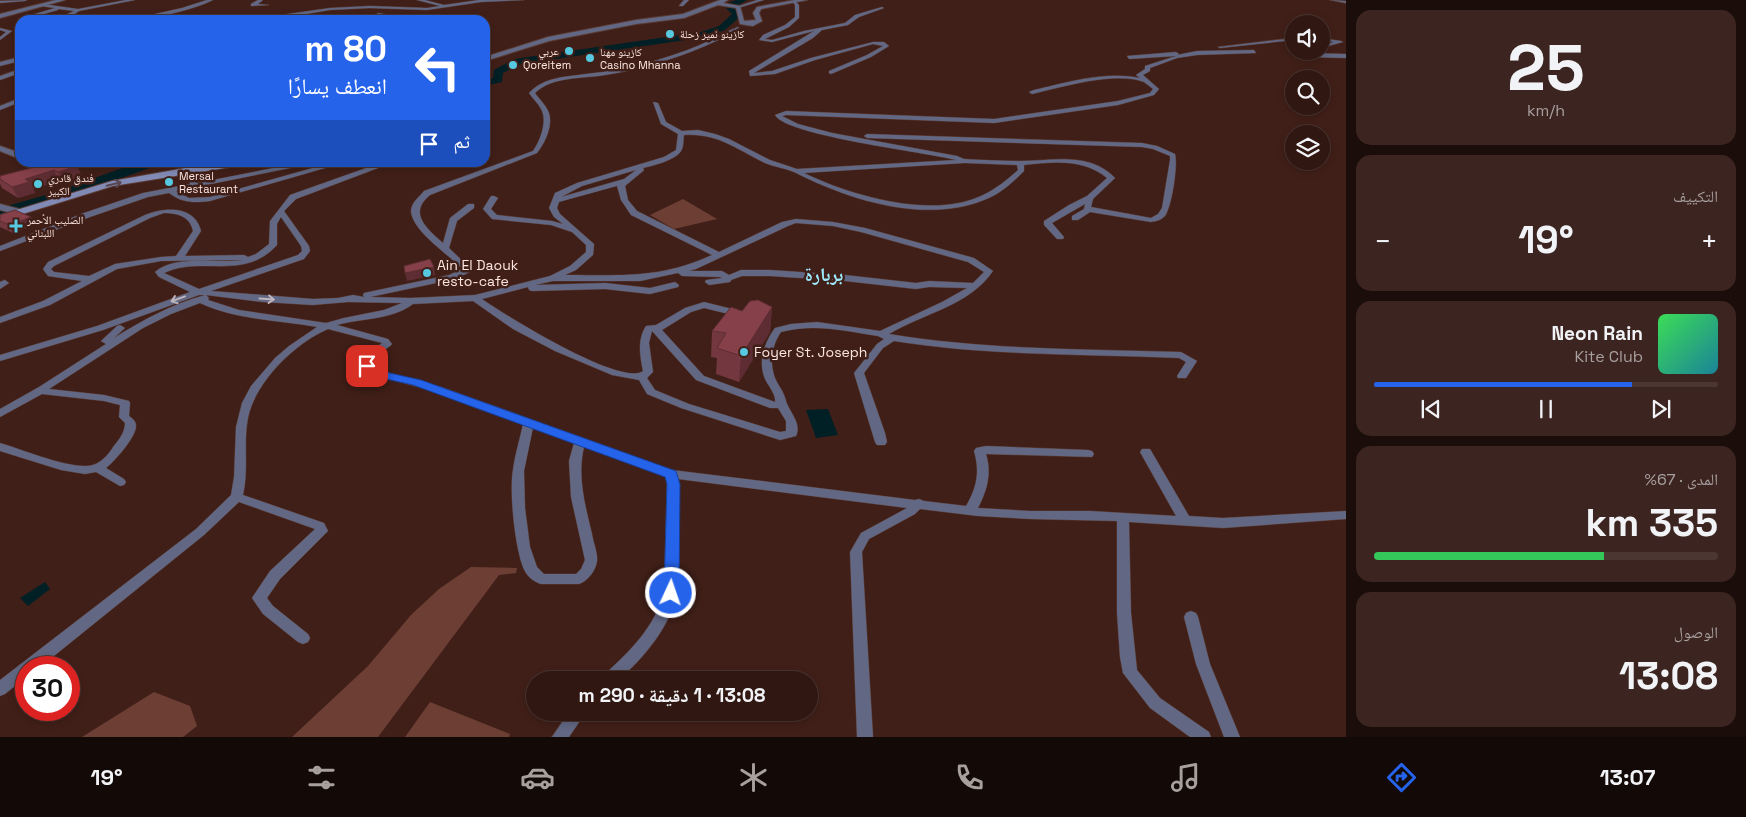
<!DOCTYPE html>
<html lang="ar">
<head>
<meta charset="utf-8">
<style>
	body { margin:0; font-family:"Space Grotesk","Noto Naskh Arabic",sans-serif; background:#3c2420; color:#f1f3f6; direction:rtl; height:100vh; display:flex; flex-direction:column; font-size:19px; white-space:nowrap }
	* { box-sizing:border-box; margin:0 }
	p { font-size:16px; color:#a89f9f }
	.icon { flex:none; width:28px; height:28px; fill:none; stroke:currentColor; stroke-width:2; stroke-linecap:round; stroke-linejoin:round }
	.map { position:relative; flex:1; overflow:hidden; direction:ltr }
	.details { display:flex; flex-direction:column; gap:10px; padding:10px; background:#1a0d0a; width:400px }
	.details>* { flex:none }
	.hud { position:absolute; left:15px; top:15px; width:475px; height:152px; border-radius:15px; box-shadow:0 2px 8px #0003,0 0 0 1px #4b3632; direction:rtl; background:#2563eb; color:#fff; overflow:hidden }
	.fabs { position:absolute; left:1285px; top:15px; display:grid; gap:10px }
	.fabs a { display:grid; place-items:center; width:45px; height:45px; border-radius:50%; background:#301712; box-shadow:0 2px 8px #0003,0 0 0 1px #4b3632; font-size:25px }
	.speed { position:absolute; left:15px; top:656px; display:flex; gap:10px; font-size:25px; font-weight:700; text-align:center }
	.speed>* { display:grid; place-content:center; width:65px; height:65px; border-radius:50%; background:#301712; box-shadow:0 2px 8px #0003,0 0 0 1px #4b3632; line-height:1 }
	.speed .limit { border:8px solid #d22; background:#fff; color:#111 }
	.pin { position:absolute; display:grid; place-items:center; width:42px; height:42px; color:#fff; margin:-21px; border-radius:10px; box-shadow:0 2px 8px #0006 }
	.me { position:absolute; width:55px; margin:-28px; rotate:3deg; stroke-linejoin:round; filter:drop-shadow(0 0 4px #0008) }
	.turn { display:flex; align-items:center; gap:18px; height:105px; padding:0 20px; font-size:22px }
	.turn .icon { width:65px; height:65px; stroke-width:2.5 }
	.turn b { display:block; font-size:35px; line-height:42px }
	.then { display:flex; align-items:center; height:48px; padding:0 20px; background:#0003; gap:10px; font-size:19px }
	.big { font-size:38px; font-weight:700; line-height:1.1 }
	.details .card { flex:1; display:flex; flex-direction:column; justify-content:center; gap:8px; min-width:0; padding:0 18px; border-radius:15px; background:#3c2420 }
	.details .dial { align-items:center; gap:0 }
	.dial b { font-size:65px; line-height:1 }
	.song { display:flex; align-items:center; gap:15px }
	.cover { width:60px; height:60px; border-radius:8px; background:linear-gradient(135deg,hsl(130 70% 55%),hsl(190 70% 35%)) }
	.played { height:5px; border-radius:2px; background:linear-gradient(90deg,#2563eb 75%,#4b3632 75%) }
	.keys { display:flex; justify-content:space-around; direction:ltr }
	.heat { display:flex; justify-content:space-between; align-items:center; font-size:28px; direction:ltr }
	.charge { height:8px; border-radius:4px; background:linear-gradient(90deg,#34c759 67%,#4b3632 0) }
	.trip { position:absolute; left:526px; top:671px; width:292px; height:50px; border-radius:25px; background:#301712; box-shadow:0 2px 8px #0003,0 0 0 1px #4b3632; font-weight:700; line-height:50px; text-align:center; direction:rtl }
	.tabs { display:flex; height:80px; justify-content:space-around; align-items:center; background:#130907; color:#a89f9f }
	.tabs .icon { width:35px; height:35px }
	.tabs .on { color:#2563eb }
	.tabs b { font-size:22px; color:#f1f3f6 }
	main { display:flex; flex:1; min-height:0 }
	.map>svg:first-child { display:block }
	.green { fill:#6d3f34 }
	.water { fill:#012026 }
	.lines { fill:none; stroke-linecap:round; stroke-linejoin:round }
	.river { fill:#012026; fill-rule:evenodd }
	.minor-casing { stroke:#5a3b34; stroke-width:1 }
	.tertiary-casing { stroke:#5a3b34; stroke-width:2 }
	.secondary-casing { stroke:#5a3b34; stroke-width:2 }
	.minor { fill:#626883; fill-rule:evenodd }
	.tertiary { fill:#626883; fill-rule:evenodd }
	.secondary { fill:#818bb5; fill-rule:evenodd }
	.wall { fill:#72373f }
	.shaded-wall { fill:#5d2d33 }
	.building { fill:#854049; stroke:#5d2d33 }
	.oneway { stroke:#57454f }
	.oneway2 { stroke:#bfb4bb }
	.route { fill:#2563eb; stroke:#184099 }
	.poi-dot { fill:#56c9e1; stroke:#401f18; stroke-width:2 }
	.labels { text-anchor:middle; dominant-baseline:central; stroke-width:5; stroke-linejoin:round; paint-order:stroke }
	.far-poi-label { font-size:11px; fill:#fde6e1; stroke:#401f18; text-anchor:start }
	.poi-label { font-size:14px; fill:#fde6e1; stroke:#401f18; text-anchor:start }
	.district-label { font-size:19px; font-weight:bold; fill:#9ceafc; stroke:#401f18 }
</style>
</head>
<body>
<main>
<section class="details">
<div class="card dial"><b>25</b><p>km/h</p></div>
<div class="card"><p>التكييف</p>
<div class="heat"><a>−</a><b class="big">19°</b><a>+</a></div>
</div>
<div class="card">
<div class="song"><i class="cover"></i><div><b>Neon Rain</b><p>Kite Club</p></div></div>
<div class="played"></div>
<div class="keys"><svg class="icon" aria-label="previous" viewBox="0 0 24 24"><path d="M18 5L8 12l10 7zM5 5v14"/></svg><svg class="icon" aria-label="pause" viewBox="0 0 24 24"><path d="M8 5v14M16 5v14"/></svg><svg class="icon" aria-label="next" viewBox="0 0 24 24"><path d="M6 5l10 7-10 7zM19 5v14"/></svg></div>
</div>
<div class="card"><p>المدى · 67%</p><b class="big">335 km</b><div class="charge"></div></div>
<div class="card"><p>الوصول</p><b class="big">13:08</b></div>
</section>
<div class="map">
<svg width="1346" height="737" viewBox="0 0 1346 737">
	<rect width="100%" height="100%" fill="#401f18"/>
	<path class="green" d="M 683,199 L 717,219 L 674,229 L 650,215 Z
		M 471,567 L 517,568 L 516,573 L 499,575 L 378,737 L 292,737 L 368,666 L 411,615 L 439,589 Z
		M 154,692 L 190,706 L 197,726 L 183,737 L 82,737 Z
		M 430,702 L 510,734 L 509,737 L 405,737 Z"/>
	<path class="water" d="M 828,409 L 838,435 L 816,438 L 806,410 Z
		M 45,582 L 50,589 L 28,606 L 20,598 Z"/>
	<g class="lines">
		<path class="river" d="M 736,0 L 747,0 L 735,7 L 742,14 L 741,16 L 725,30 L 706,37 L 521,64 L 503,73 L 502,82 L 485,86 L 485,80 L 493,78 L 494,70 L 514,59 L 701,32 L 719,26 L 732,14 L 726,8 L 728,3 Z
			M 139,162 L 159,162 L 158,165 L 63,199 L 0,218 L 0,208 L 53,193 Z"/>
		<g class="minor-casing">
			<path id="minor" d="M 27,0 L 25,1 L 0,3 L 0,1 Z
				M 126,0 L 135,0 L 79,11 C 71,17 64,20 54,20 L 74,11 L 58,9 L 58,10 L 22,20 L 18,19 L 55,8 L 40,6 L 42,4 L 78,9 Z
				M 207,0 L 213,0 C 194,10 149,20 128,20 L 182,8 Z
				M 258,0 L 263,0 L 258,4 L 269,5 L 251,6 L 251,4 Z
				M 417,0 L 425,0 L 444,5 L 479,0 L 524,0 L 481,2 L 427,10 L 370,8 L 330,10 L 288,17 L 245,20 L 330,8 L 370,6 L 427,8 L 440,6 Z
				M 684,0 L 689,0 L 683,6 L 679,6 Z
				M 757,0 L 764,0 L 738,8 L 736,7 Z
				M 1330,0 L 1346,1 L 1346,3 Z
				M 795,1 L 799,5 L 799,18 L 789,27 L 765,39 L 772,40 L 804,31 L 845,23 L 855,15 L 882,7 L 884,8 L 859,17 L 848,25 L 822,30 L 813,38 L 754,73 L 772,71 L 811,58 L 873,42 L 884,42 L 889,46 L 871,57 L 831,74 L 829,73 L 829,71 L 867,55 L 883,46 L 873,44 L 815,60 L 775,74 L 750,76 L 749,71 L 814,31 L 772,42 L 759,40 L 763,35 L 785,25 L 795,17 L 795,5 L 793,2 Z
				M 378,13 L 412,19 L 414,20 L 404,20 L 376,15 Z
				M 738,27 L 740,29 C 710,45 679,58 646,66 C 633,70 619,73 605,75 C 581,79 553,76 535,93 C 539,99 546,105 549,113 C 553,126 545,143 537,153 L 430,195 C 408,213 426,228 443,243 L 450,218 L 468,204 L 474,204 L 474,208 L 457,221 L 449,248 L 470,268 L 470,272 L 455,279 L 370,297 L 411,298 L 475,295 L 550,276 L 570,266 L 586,252 L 586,245 L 572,232 L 551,225 L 492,219 L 483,209 L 491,196 L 494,196 L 498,198 L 491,209 L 497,215 L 552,221 L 563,224 L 554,217 L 549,208 L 555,193 L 577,183 L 664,157 L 676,150 L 678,134 L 661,124 L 653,102 L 658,103 L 666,122 L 682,131 L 698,130 L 715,134 L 729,139 L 770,160 L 797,169 L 956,160 C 926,152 787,136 775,115 L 786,111 L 994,119 L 1118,101 L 1150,93 L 1153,89 C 1150,87 1147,84 1144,82 C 1115,71 1062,87 1032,94 L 1029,92 C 1035,89 1044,88 1051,86 C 1080,79 1110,72 1140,78 L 1136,75 L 1145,69 L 1145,66 L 1176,56 L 1129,59 L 1127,56 L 1176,52 L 1179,54 L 1177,55 L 1197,51 L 1254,50 L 1256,53 L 1197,55 L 1177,58 L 1150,68 L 1150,71 L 1143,75 L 1159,89 L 1154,95 L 1118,105 L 994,123 L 786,115 L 782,116 L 798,124 L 832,133 L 957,156 L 964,159 C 982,160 1001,161 1019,161 C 1052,161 1089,151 1115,178 L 1093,199 L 1091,207 L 1151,218 L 1158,214 L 1162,208 L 1170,160 L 1170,156 L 1153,149 L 1142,147 L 867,138 L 864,136 L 867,134 L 1142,143 L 1157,146 L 1175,154 C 1178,165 1172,206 1165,216 C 1161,220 1157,221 1151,222 L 1090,212 L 1078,220 L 1072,220 L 1072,216 L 1084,209 L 1085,204 L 1052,223 L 1064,237 L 1063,239 L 1057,239 L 1044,225 L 1044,221 L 1069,205 L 1087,196 L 1107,178 C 1083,158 1053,162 1024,165 L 1024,171 C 1012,183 1000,194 984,200 C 924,224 849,200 794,172 C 785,168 774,167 765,163 C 736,149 718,133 684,135 C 683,140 684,147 681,151 C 676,160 652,166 643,168 L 644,170 L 643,171 L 625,186 L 628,200 L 637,211 L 719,252 L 782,222 L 796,219 L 833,222 L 865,228 L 974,258 L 993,271 C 969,306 924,313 889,334 C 985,350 1084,349 1181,352 L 1197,361 L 1186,378 L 1178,378 L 1177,376 L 1186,362 L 1179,358 C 1084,354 988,356 894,341 L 883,348 L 864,373 L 885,433 L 887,442 L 885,445 L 877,445 L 875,442 L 854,373 L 877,344 L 884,339 L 878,336 C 846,331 814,323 781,332 C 772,345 769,362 775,378 C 777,384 782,389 784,395 C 786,399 786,403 788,406 C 793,416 801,425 796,436 L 780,440 L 681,408 L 647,394 L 639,380 L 612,375 L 555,351 L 513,329 L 473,301 L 413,304 C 392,320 362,318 337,325 L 388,339 L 392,344 L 390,346 L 372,359 L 372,366 L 375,369 L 441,387 L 672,470 L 915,500 L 919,499 L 924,501 L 966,506 C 977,487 980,472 974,451 L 976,448 L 986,446 L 1088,450 L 1092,451 L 1094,454 L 1092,457 L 986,454 C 992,474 987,490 978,508 L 1030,511 L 1090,511 L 1176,516 L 1140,452 L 1142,449 L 1150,449 L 1189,516 L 1223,518 L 1346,511 L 1346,519 L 1223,528 L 1129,522 L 1131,613 L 1137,670 L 1160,698 L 1209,732 L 1211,737 L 1190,737 L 1150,708 L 1123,673 L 1120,657 L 1117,613 L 1117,521 L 1030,519 L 978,516 L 920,509 L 915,514 L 869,539 L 862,552 L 873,737 L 857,737 L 850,552 L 861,533 L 907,508 L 678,479 L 678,593 C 668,629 646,655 619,680 L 602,680 L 604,675 C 630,651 654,628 664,593 L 667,484 L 666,476 L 584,447 C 577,476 585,505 592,534 C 593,542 598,553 597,561 C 596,570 588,581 579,584 L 541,584 C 535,582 529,578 526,573 C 515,556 509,489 513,470 C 515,454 520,439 523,424 L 433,391 L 367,373 L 362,366 L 362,358 L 382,343 L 328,329 C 295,343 255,382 248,418 C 243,443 249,469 243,495 L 324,523 L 328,531 L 280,579 L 267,598 L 273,606 L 308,634 L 310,638 L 308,642 L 303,644 L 298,642 L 263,614 L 252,598 L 270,571 L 315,529 L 239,502 L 204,535 L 39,668 L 26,668 L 26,677 L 5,694 L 0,696 L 0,680 L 196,529 L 231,495 L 234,477 L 236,427 L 242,403 L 251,386 L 275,358 L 289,346 L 317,327 C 279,320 236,320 200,303 L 171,314 L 143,328 L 49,389 L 104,395 L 129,401 L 130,403 L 129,416 C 133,419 136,421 136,426 C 136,437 115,461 106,468 L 124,479 L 126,482 L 124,485 L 120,486 L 96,472 L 85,474 L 61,470 L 0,451 L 0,443 C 21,449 73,471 93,465 C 102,462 109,454 113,447 C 119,440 125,432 125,423 L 119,417 L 120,405 L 104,401 L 42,394 L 0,417 L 0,409 L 39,387 L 106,344 L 101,341 L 117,326 L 120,325 L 125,328 L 114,338 C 143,320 172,304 205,295 L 199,295 L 103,330 L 0,361 L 0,355 L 97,326 L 190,292 L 159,277 L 155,272 C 175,254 217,264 243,260 L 161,261 L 117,269 L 50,305 L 0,323 L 0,317 L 43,301 L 82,281 L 48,276 L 43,269 L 48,262 L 145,215 C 164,207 195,205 201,231 L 185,256 L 244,255 L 248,257 L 256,254 L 269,244 L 270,221 L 290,195 L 383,162 L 394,162 L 296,199 L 284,211 L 309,246 L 310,251 L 304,259 L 211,291 L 313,299 L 338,298 L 353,295 L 364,297 L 363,295 L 364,293 L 449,275 L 462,269 C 449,254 411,231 411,210 C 412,202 419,197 424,191 L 533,151 C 540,141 548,121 541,109 C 538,103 533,99 529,93 C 544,77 565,77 586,74 C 625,70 664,60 700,45 C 713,39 725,32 738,27 ZM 965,163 L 1017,165 L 1018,170 C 1007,180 996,189 981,196 C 932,219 851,196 804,173 ZM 636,170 L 624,179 L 561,197 L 582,186 ZM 617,186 L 621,200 L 631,215 L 712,255 C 660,279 621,275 565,275 L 576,270 L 593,255 L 594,244 L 560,214 L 557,208 L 559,202 ZM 164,213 C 177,213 190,216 193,231 L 176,256 L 161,257 L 115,264 L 89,276 L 54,272 L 51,269 L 54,266 L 150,218 ZM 281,217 L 301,246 L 302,251 L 298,255 L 199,289 L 164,273 C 202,255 243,282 277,245 L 277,224 ZM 796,223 L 833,226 L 861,232 L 968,262 L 984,272 L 973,283 L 929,281 L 916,283 L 845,275 L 770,270 L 741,270 L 729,275 L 722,271 L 689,271 L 696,269 L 788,226 ZM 678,273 L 682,276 L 720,277 L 722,278 L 706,280 L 705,282 L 709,285 L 730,282 L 731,280 L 742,276 L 770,276 L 845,281 L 916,289 L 929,287 L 967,288 L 942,302 L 880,331 L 817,322 L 791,324 L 775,328 C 764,343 757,363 766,381 C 770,388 776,395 775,402 L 704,376 L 662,330 L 691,312 L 704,308 L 741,317 L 744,316 L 746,314 L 744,312 L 704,302 L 685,308 L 656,325 L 646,326 C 637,340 640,356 643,371 C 622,388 503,314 482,299 L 528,287 L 529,290 L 532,291 L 605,289 L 650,294 L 678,287 L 679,285 L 675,282 L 650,288 L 605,283 L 535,285 L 553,281 L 640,281 ZM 206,295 L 263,302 L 313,305 L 348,302 L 402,303 L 384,310 L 344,318 L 326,323 L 239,310 L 208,300 L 209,298 ZM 652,331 L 696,380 L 770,408 L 778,408 L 786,421 L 786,431 L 780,432 L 689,404 L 655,390 L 647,378 L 653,372 L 649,343 ZM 533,428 L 574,443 L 569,461 L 571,497 L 585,560 L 581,569 L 576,574 L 544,574 L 537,567 L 530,547 L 525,508 L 524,471 Z
				M 0,28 L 12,31 L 0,40 L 0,37 L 6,32 L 0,30 Z
				M 1294,38 L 1294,40 L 1220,48 L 1218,47 Z
				M 1321,38 L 1341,41 L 1343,42 L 1321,48 L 1321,45 L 1334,42 L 1321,40 Z
				M 1297,51 L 1305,51 L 1302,53 L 1305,53 L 1346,54 L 1346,58 L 1305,57 L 1295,54 L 1295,52 Z
				M 20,57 L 20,61 L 0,66 L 0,62 Z
				M 20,69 L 20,73 L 0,80 L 0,76 Z
				M 20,98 L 20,102 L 0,110 L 0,106 Z
				M 304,162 L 320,162 L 176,191 L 189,198 L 210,197 L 334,162 L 346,162 L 210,201 C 194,203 182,203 169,193 L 148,197 L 90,217 L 0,251 L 0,246 L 84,213 L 143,193 L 190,184 L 189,169 L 194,170 L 197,183 Z
				M 5,280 L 9,283 L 0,289 L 0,282 Z
				M 1191,611 L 1196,613 L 1198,617 L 1210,664 L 1240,737 L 1224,737 L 1196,664 L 1184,617 L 1186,613 Z
				M 569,712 L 586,712 L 569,737 L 552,737 Z"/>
		</g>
		<g class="tertiary-casing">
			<path id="tertiary" d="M 56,0 L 65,0 L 0,18 L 0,14 Z
				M 720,0 L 728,0 L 723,3 L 740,6 L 744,21 L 756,20 L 753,13 L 757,7 L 795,0 L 807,0 L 761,9 L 759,13 L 762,21 L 753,26 L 740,24 L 736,8 L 718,5 L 684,18 L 636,24 L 549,41 L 485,61 L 485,57 L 548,37 L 636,20 L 683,14 Z
				M 0,146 L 20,153 L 20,159 L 0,151 Z
				M 0,204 L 23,210 L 25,212 L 20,215 L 0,210 Z"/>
		</g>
		<g class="secondary-casing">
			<path id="secondary" d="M 232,162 L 262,162 L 113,186 L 0,221 L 0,215 L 112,181 L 191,167 Z"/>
		</g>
		<use href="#minor" class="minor"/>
		<use href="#tertiary" class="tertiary"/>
		<use href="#secondary" class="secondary"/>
	</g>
	<path class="wall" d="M 45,162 L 69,162 L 77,166 L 82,177 L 63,183 L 59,181 L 33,189 L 35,193 L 18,198 L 2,188 L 0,184 L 0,176 L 46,164 Z
		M 0,215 L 31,217 L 34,225 L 13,233 L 0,227 Z
		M 772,307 L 770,332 L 739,382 L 716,374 L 717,358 L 711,357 L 712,331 L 742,311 Z"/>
	<path class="shaded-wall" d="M 77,166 L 82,177 L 63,183 L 58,172 Z
		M 54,170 L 59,181 L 33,189 L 35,193 L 18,198 L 12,187 L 25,179 Z
		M 31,217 L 34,225 L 13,233 L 9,225 Z
		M 434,267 L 435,275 L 407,281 L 405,273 Z
		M 772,307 L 770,332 L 739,382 L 741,356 Z"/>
	<path class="building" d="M 46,162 L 69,162 L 77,166 L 58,172 L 54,170 L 25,179 L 29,182 L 12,187 L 0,179 L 0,176 L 47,164 Z
		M 15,210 L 31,217 L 9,225 L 0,221 L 0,215 Z
		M 430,259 L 434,267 L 405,273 L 404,266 Z
		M 758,300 L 772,307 L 741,356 L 717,348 L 726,333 L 712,331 L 731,307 L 742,311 L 750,301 Z"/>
	<defs><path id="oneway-shaft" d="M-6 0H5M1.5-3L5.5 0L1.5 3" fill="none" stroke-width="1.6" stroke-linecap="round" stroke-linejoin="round" transform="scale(1.25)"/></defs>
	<use class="oneway" href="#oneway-shaft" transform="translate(114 184) rotate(-14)"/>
	<g class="oneway2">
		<use href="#oneway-shaft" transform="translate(178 299) rotate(160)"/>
		<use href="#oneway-shaft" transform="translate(267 299) rotate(4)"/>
	</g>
	<path class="route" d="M 367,363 L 376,370 L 421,380 L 676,471 L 680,484 L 679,593 L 677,597 L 671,599 L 666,597 L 664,593 L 667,484 L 665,477 L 413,385 L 368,375 L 361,366 Z"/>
	<g class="poi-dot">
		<circle cx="670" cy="34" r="5"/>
		<circle cx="569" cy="51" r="5"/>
		<circle cx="590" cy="58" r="5"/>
		<circle cx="513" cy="65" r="5"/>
		<circle cx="169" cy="182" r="5"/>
		<circle cx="38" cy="184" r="5"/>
		<path d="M13.5 218.5h5v5h5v5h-5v5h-5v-5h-5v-5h5z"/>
		<circle cx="427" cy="273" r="5"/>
		<circle cx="744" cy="352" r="5"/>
	</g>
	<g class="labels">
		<g class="far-poi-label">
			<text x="680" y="34">كازينو نمير زحلة</text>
			<text x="559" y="51" text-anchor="end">عربي</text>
			<text x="600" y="52">كازينو مهنا<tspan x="600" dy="13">Casino Mhanna</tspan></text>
			<text x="523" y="65">Qoreitem</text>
			<text x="179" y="176">Mersal<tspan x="179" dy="13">Restaurant</tspan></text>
			<text x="48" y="178">فندق قادري<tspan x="48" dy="13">الكبير</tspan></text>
			<text x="27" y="220">الصليب الأحمر<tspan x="27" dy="13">اللبناني</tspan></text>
		</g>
		<g class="poi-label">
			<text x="437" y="265">Ain El Daouk<tspan x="437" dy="16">resto-cafe</tspan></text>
			<text x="754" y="352">Foyer St. Joseph</text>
		</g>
		<g class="district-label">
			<text x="824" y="274">بربارة</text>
		</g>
	</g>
</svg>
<div class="fabs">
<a><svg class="icon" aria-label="sound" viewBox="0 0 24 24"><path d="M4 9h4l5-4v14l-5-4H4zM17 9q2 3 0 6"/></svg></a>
<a><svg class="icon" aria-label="search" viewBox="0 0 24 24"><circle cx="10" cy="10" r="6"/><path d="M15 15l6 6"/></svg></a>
<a><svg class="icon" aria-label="layers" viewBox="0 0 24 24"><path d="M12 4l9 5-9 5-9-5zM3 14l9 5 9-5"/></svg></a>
</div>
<div class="speed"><div class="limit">30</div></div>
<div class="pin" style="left:367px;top:366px;background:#d93025"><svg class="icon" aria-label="arrive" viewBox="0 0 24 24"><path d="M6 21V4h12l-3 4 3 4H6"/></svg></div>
<svg class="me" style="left:671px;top:593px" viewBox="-20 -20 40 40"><circle r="17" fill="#2563eb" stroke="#fff" stroke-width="3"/><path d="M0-11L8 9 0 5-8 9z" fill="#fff"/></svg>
<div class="trip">13:08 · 1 دقيقة · 290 m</div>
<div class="hud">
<div class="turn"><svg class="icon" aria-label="left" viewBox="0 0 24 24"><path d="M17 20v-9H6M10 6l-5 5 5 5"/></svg><div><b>80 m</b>انعطف يسارًا</div></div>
<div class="then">ثم<svg class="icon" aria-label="arrive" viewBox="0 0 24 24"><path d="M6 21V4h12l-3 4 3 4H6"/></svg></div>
</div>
</div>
</main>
<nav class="tabs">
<b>13:07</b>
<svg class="icon on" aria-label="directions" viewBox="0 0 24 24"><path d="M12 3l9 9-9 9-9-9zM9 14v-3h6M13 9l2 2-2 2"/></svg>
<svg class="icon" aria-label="music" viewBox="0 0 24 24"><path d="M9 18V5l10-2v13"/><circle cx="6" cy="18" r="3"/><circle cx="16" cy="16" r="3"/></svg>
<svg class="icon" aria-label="phone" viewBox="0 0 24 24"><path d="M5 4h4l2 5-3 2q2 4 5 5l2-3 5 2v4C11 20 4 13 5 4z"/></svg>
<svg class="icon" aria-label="climate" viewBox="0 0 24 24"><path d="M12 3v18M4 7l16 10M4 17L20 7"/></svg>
<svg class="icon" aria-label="car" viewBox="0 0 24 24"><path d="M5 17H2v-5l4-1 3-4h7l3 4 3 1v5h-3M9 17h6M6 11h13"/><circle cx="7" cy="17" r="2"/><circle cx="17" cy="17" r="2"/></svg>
<svg class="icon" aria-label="filters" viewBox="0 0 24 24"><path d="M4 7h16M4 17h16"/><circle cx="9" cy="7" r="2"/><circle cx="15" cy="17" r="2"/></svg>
<b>19°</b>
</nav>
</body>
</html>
